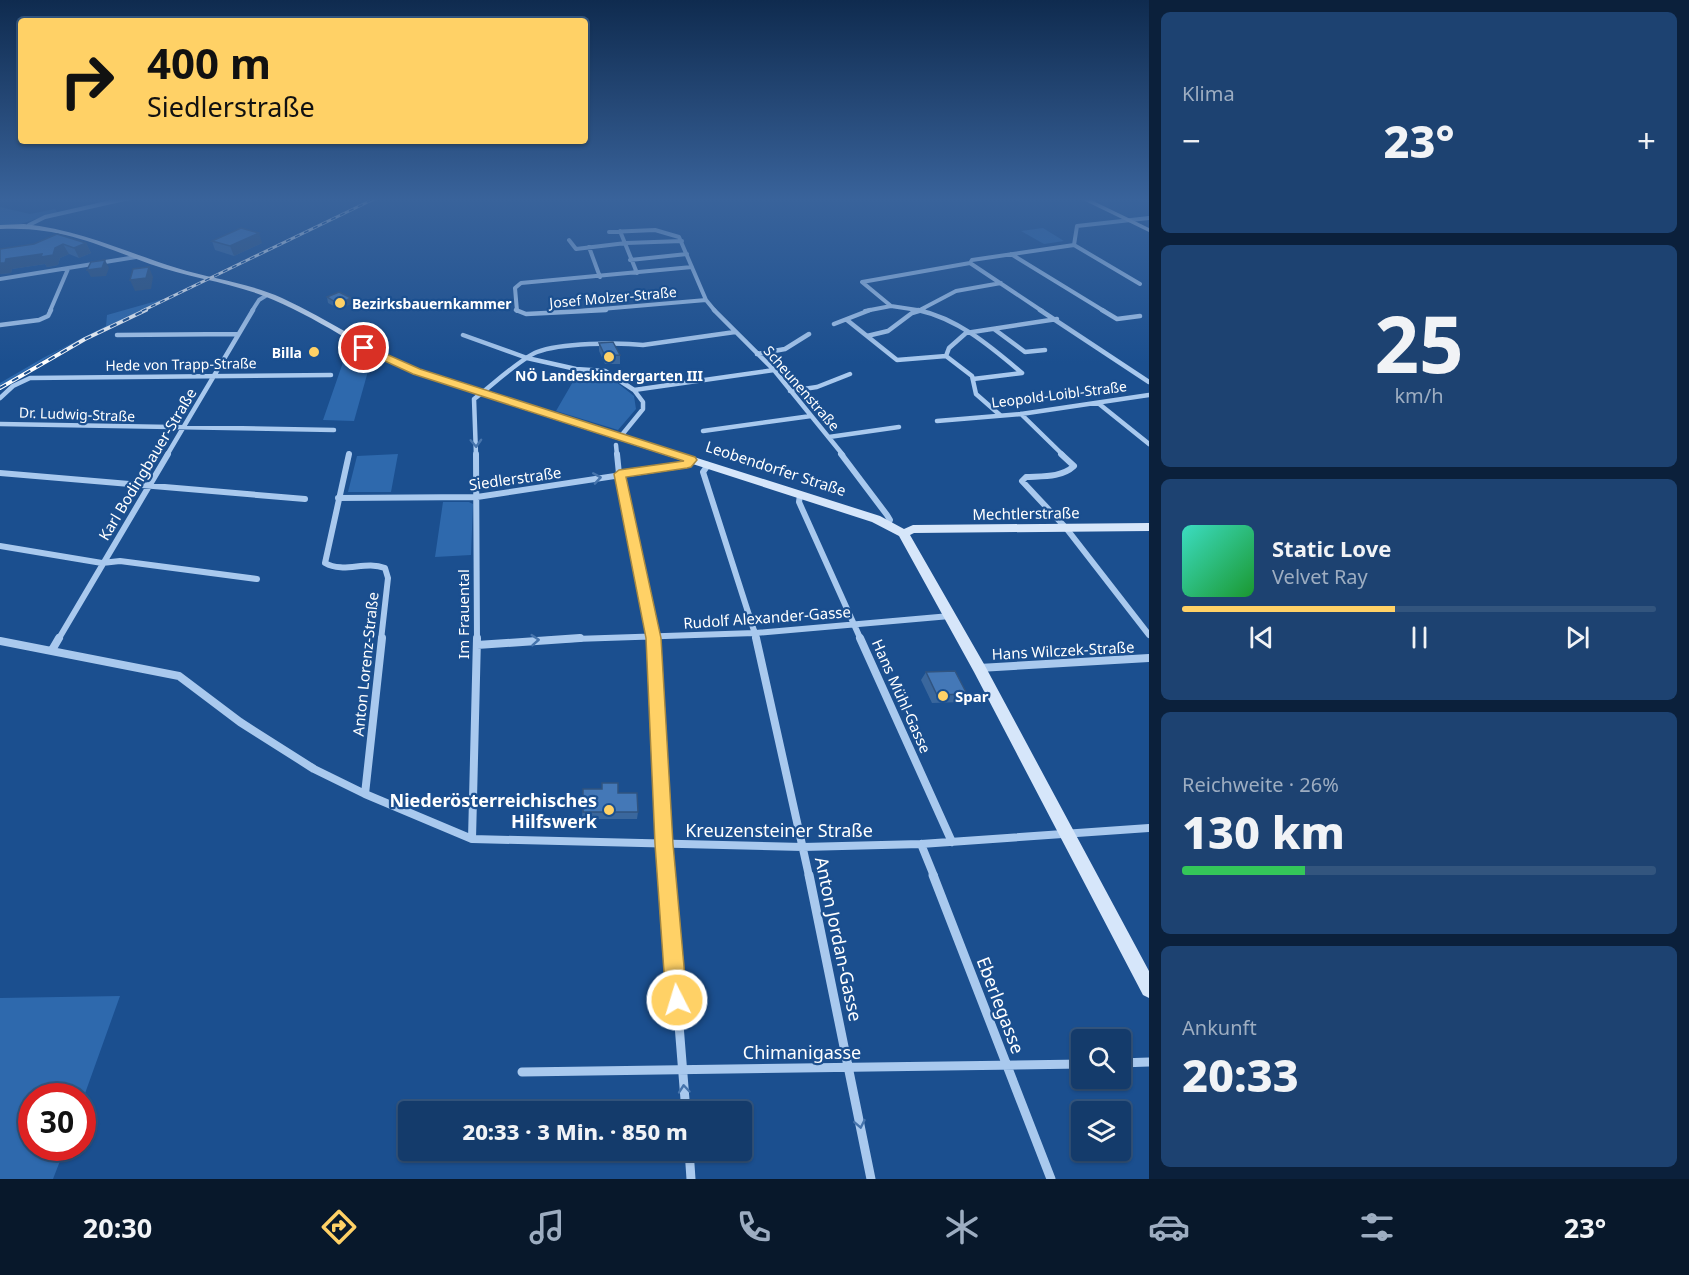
<!DOCTYPE html>
<html lang="de">
<head>
<meta charset="utf-8">
<style>
	body { margin:0; font-family:"Noto Sans",sans-serif; background:#1d4271; color:#f1f3f6; height:100vh; display:flex; flex-direction:column; font-size:22px; white-space:nowrap }
	* { box-sizing:border-box; margin:0 }
	p { font-size:20px; color:#9dadc1 }
	.icon { flex:none; width:33px; height:33px; fill:none; stroke:currentColor; stroke-width:2; stroke-linecap:round; stroke-linejoin:round }
	.map { position:relative; flex:1; overflow:hidden }
	.drawer { display:flex; flex-direction:column; gap:12px; padding:12px; background:#0b203b; width:540px }
	.drawer>* { flex:none }
	.guide { position:absolute; left:18px; top:18px; width:570px; height:126px; border-radius:6px; box-shadow:0 2px 4px #0004,0 0 0 2px #33557e; background:#ffd166; color:#111; overflow:hidden }
	.fabs { position:absolute; left:1071px; top:1029px; display:grid; gap:12px }
	.fabs a { display:grid; place-items:center; width:60px; height:60px; border-radius:6px; background:#143b6b; box-shadow:0 2px 4px #0004,0 0 0 2px #33557e; font-size:30px }
	.speed { position:absolute; left:18px; top:1083px; display:flex; gap:12px; font-size:30px; font-weight:700; text-align:center }
	.speed>* { display:grid; place-content:center; width:78px; height:78px; border-radius:50%; background:#143b6b; box-shadow:0 2px 4px #0004,0 0 0 2px #33557e; line-height:1 }
	.speed .limit { border:9px solid #d22; background:#fff; color:#111 }
	.pin { position:absolute; display:grid; place-items:center; width:51px; height:51px; color:#fff; margin:-26px; border:3px solid #fff; border-radius:50%; box-shadow:0 2px 6px #0007 }
	.me { position:absolute; width:66px; margin:-33px; rotate:355deg; stroke-linejoin:round; filter:drop-shadow(0 0 4px #0008) }
	.turn { display:flex; align-items:center; gap:21px; height:126px; padding:0 30px; font-size:27px }
	.turn .icon { width:78px; height:78px; stroke-width:2.5 }
	.turn b { display:block; font-size:42px; line-height:51px }
	.big { font-size:45px; font-weight:800; line-height:1.1 }
	.drawer .tile { flex:1; display:flex; flex-direction:column; justify-content:center; gap:9px; min-width:0; padding:0 21px; border-radius:9px; background:#1d4271 }
	.drawer .dial { align-items:center; gap:0 }
	.dial b { font-size:78px; line-height:1 }
	.song { display:flex; align-items:center; gap:18px }
	.cover { width:72px; height:72px; border-radius:9px; background:linear-gradient(135deg,hsl(170 70% 55%),hsl(130 70% 35%)) }
	.played { height:6px; border-radius:3px; background:linear-gradient(90deg,#ffd166 45%,#33557e 45%) }
	.keys { display:flex; justify-content:space-around; direction:ltr }
	.heat { display:flex; justify-content:space-between; align-items:center; font-size:33px; direction:ltr }
	.charge { height:9px; border-radius:4px; background:linear-gradient(90deg,#34c759 26%,#33557e 0) }
	.trip { position:absolute; left:398px; top:1101px; width:354px; height:60px; border-radius:6px; background:#143b6b; box-shadow:0 2px 4px #0004,0 0 0 2px #33557e; font-weight:800; line-height:60px; text-align:center }
	.tab-bar { display:flex; height:96px; justify-content:space-around; align-items:center; background:#08182b; color:#9dadc1 }
	.tab-bar .icon { width:42px; height:42px }
	.tab-bar .active { color:#ffd166 }
	.tab-bar b { font-size:27px; color:#f1f3f6 }
	main { display:flex; flex:1; min-height:0 }
	.map>svg:first-child { display:block }
	.green { fill:#2e69ad }
	.lines { fill:none; stroke-linecap:round; stroke-linejoin:round }
	.street-far4 { stroke:#a9c9ee; stroke-width:4 }
	.street-far3 { stroke:#a9c9ee; stroke-width:4.5 }
	.street-far2 { stroke:#a9c9ee; stroke-width:6 }
	.street-far1 { stroke:#a9c9ee; stroke-width:8 }
	.street { stroke:#a9c9ee; stroke-width:9 }
	.secondary { fill:#d6e6fa; fill-rule:evenodd }
	.rail-far1-casing { stroke:#fff; stroke-width:3 }
	.rail-casing { stroke:#fff; stroke-width:4 }
	.rail-far1 { stroke:#1b4f8f; stroke-width:1.5; stroke-dasharray:5; stroke-linecap:butt }
	.rail { stroke:#1b4f8f; stroke-width:2; stroke-dasharray:7; stroke-linecap:butt }
	.wall { fill:#3a679d }
	.shaded-wall { fill:#305480 }
	.building { fill:#4478b7; stroke:#305480; stroke-width:1.5 }
	.oneway { stroke:#4674ac }
	.route { fill:#ffd166; stroke:#a68842; stroke-width:1.5 }
	.poi-dot { fill:#ffd166; stroke:#1b4f8f; stroke-width:2 }
	.labels { text-anchor:middle; dominant-baseline:central; stroke-width:4.5; stroke-linejoin:round; paint-order:stroke }
	.far-street-label { font-size:14px; fill:#fff; stroke:#1b4f8f }
	.far-poi-label { font-size:14px; font-weight:bold; fill:#fff; stroke:#1b4f8f; text-anchor:start }
	.street-label { font-size:15px; fill:#fff; stroke:#1b4f8f }
	.poi-label { font-size:15px; font-weight:bold; fill:#fff; stroke:#1b4f8f; text-anchor:start }
	.near-poi-label { font-size:18px; font-weight:bold; fill:#fff; stroke:#1b4f8f; text-anchor:end }
	.near-street-label { font-size:18px; fill:#fff; stroke:#1b4f8f }
</style>
</head>
<body>
<main>
<div class="map">
<svg width="1149" height="1179" viewBox="0 0 1149 1179">
	<rect width="100%" height="100%" fill="#1b4f8f"/>
	<path class="green" d="M 0,207 L 30,214 L 55,209 L 57,212 L 21,224 L 0,226 Z
		M 1043,228 L 1064,241 L 1044,244 L 1021,231 Z
		M 167,298 L 60,350 L 0,386 L 0,383 L 43,358 L 106,326 L 107,315 Z
		M 349,345 L 372,357 L 354,421 L 323,420 Z
		M 578,373 L 615,381 L 634,396 L 636,409 L 618,430 L 556,411 Z
		M 398,454 L 391,492 L 348,492 L 357,456 Z
		M 443,502 L 469,502 L 473,504 L 471,555 L 435,557 Z
		M 120,996 L 83,1099 L 82,1096 L 32,1096 L 32,1148 L 65,1148 L 53,1179 L 0,1179 L 0,998 Z"/>
	<g class="lines">
		<path class="street-far4" d="M 29,225 L 45,217 L 129,198
			M 620,231 L 637,273
			M 609,232 L 655,230 L 679,237 L 706,300 L 715,311
			M 569,240 L 576,249 L 626,243 L 682,241
			M 589,247 L 600,277
			M 1011,254 L 1104,311
			M 630,260 L 687,254
			M 970,263 L 1042,311
			M 0,279 L 136,257
			M 1140,284 L 1074,245 L 1077,226 L 1149,218
			M 50,311 L 68,269
			M 252,311 L 259,300 L 267,295
			M 517,311 L 515,288 L 521,283 L 692,267
			M 578,311 L 706,300
			M 865,311 L 891,306
			M 918,311 L 956,291 L 1001,283
			M 924,311 L 891,306 L 862,282 L 970,263 L 972,260 L 1074,245"/>
		<path class="street-far3" d="M 516,310 L 526,314 L 606,310
			M 714,310 L 774,370 L 843,455
			M 918,310 C 959,319 991,347 1022,373 L 973,379
			M 1040,310 L 1149,382
			M 1102,310 L 1117,319 L 1140,316
			M 847,320 L 897,360 L 946,356
			M 834,324 L 870,310
			M 0,325 L 39,320 L 48,316 L 51,310
			M 994,329 L 1025,352 L 1045,350
			M 117,335 L 238,334
			M 463,335 L 527,358 L 576,369 L 605,371 L 634,390 L 643,402 L 643,409 L 621,436
			M 867,336 L 888,331 L 912,313 L 922,310
			M 757,354 L 785,349 L 809,334
			M 946,356 L 949,348 L 966,333 L 1057,319
			M 946,356 L 972,376 L 976,394 L 1000,415
			M 634,390 L 774,370
			M 790,391 L 817,387 L 850,374
			M 0,398 L 13,386 L 30,378 L 331,375
			M 1098,403 L 1149,444
			M 1021,414 L 1063,455
			M 937,421 L 1021,414 L 1149,395
			M 0,424 L 334,430
			M 703,431 L 811,416
			M 829,437 L 899,427
			M 616,445 L 617,455
			M 167,455 L 253,310
			M 476,455 L 474,399 C 490,387 520,359 537,352 C 560,343 619,342 643,345 L 735,332"/>
		<path class="street-far2" d="M 349,454 L 325,563 C 344,574 365,560 385,568 L 388,578 L 381,640
			M 476,454 L 477,640
			M 617,454 L 619,474 L 653,640
			M 841,454 L 887,515 L 890,520 L 888,524
			M 1061,454 L 1074,466 C 1061,478 1042,476 1026,477 L 1022,481 L 1066,528 L 1149,635
			M 708,465 L 703,472 L 757,640
			M 0,473 L 305,499
			M 800,495 L 799,502 L 861,640
			M 338,498 L 477,497 L 687,465 L 691,460
			M 0,546 L 102,563 L 120,561 L 257,579
			M 58,640 L 168,454
			M 545,640 L 755,633 L 950,616"/>
		<path class="street-far1" d="M 653,638 L 667,876
			M 756,638 L 809,876
			M 860,638 L 952,842
			M 0,641 L 179,676 L 240,722 L 314,769 L 365,794 L 472,839 L 803,847 L 921,844 L 1149,828
			M 477,645 L 580,638
			M 52,650 L 59,638
			M 979,668 L 1149,658
			M 365,794 L 382,638
			M 472,839 L 477,638
			M 921,844 L 934,876"/>
		<path class="street" d="M 667,875 L 686,1112
			M 809,875 L 871,1179
			M 933,875 L 1051,1179
			M 1120,1063 L 1149,1062
			M 522,1072 L 1082,1064
			M 689,1150 L 691,1179"/>
		<path class="secondary" d="M 1079,198 L 1087,198 L 1149,228 L 1149,232 Z
			M 24,224 C 78,229 125,252 177,268 C 212,279 249,283 282,298 C 329,320 372,349 420,370 L 880,516 L 904,529 L 913,525 L 1149,523 L 1149,531 L 914,533 L 910,535 L 984,664 L 1149,971 L 1149,998 L 1143,995 L 974,672 L 899,536 L 872,522 L 414,374 C 362,351 316,316 264,296 C 227,282 187,277 150,264 C 96,244 59,226 0,229 L 0,225 Z"/>
		<g class="rail-far1-casing">
			<path id="rail-far1" d="M 142,311 L 376,198"/>
		</g>
		<g class="rail-casing">
			<path id="rail" d="M 0,388 L 85,339 L 146,310"/>
		</g>
		<use href="#rail-far1" class="rail-far1"/>
		<use href="#rail" class="rail"/>
	</g>
	<path class="wall" d="M 212,241 L 262,243 L 234,256 L 215,250 Z
		M 86,243 L 91,253 L 79,258 L 69,254 L 60,258 L 58,265 L 47,267 L 45,264 L 12,269 L 11,273 L 0,274 L 0,249 Z
		M 327,297 L 351,298 L 352,303 L 340,309 L 328,303 Z
		M 599,343 L 620,355 L 620,364 L 605,364 L 599,351 Z
		M 926,672 L 967,694 L 961,702 L 932,703 L 921,680 Z
		M 583,789 L 618,793 L 638,812 L 637,819 L 582,819 Z"/>
	<path class="shaded-wall" d="M 259,233 L 262,243 L 234,256 L 230,246 Z
		M 86,243 L 91,253 L 79,258 L 74,248 Z
		M 63,244 L 69,254 L 60,258 L 58,265 L 47,267 L 45,264 L 12,269 L 11,273 L 0,274 L 0,263 L 6,259 L 55,248 Z
		M 105,260 L 109,268 L 106,276 L 91,277 L 87,270 Z
		M 149,267 L 153,277 L 151,289 L 135,291 L 130,280 Z
		M 351,298 L 352,303 L 340,309 L 338,304 Z"/>
	<path class="building" d="M 241,228 L 259,233 L 230,246 L 212,241 Z
		M 57,234 L 86,243 L 74,248 L 63,244 L 55,248 L 53,255 L 41,257 L 42,254 L 6,259 L 5,263 L 0,263 L 0,249 L 34,244 Z
		M 105,260 L 102,268 L 87,270 L 91,262 Z
		M 149,267 L 146,278 L 130,280 L 133,269 Z
		M 339,292 L 351,298 L 338,304 L 327,297 Z
		M 613,342 L 620,355 L 605,356 L 599,343 Z
		M 955,671 L 967,694 L 937,695 L 926,672 Z
		M 602,783 L 618,783 L 618,793 L 637,793 L 638,812 L 583,812 L 583,789 L 602,789 Z"/>
	<defs><path id="oneway-chevron" d="M-2-3.5L2.5 0L-2 3.5" fill="none" stroke-width="1.6" stroke-linecap="round" stroke-linejoin="round" transform="scale(1.5)"/></defs>
	<g class="oneway">
		<use href="#oneway-chevron" transform="translate(476 443) rotate(88)"/>
		<use href="#oneway-chevron" transform="translate(597 478) rotate(-9)"/>
		<use href="#oneway-chevron" transform="translate(535 640) rotate(-4)"/>
		<use href="#oneway-chevron" transform="translate(684 1089) rotate(-95)"/>
		<use href="#oneway-chevron" transform="translate(860 1124) rotate(79)"/>
	</g>
	<linearGradient id="sky" x2="0" y2="1"><stop stop-color="#0f2b4f"/><stop offset="0.55" stop-color="#39639b"/><stop offset="1" stop-color="#39639b" stop-opacity="0"/></linearGradient>
	<rect width="1149" height="363" fill="url(#sky)"/>
	<path class="route" d="M 361,346 L 368,346 L 420,369 L 695,457 L 697,460 L 691,467 L 687,468 L 626,477 L 661,638 L 673,844 L 687,1000 L 684,1008 L 677,1011 L 669,1008 L 666,1000 L 655,844 L 646,638 L 614,474 L 619,470 L 684,461 L 413,374 L 361,350 Z"/>
	<g class="poi-dot">
		<circle cx="340" cy="303" r="6"/>
		<circle cx="314" cy="352" r="6"/>
		<circle cx="609" cy="357" r="6"/>
		<circle cx="943" cy="696" r="6"/>
		<circle cx="609" cy="810" r="6"/>
	</g>
	<g class="labels">
		<g class="far-street-label">
			<text transform="translate(613 297) rotate(-5)">Josef Molzer-Straße</text>
			<text transform="translate(181 364) rotate(-1)">Hede von Trapp-Straße</text>
			<text transform="translate(802 388) rotate(49)">Scheunenstraße</text>
			<text transform="translate(1059 394) rotate(-7)">Leopold-Loibl-Straße</text>
			<text transform="translate(77 414) rotate(2)">Dr. Ludwig-Straße</text>
		</g>
		<g class="far-poi-label">
			<text x="352" y="303">Bezirksbauernkammer</text>
			<text x="302" y="352" text-anchor="end">Billa</text>
			<text x="609" y="375" text-anchor="middle">NÖ Landeskindergarten III</text>
		</g>
		<g class="street-label">
			<text transform="translate(147 464) rotate(-59)">Karl Bodingbauer-Straße</text>
			<text transform="translate(776 468) rotate(18)">Leobendorfer Straße</text>
			<text transform="translate(515 478) rotate(-8)">Siedlerstraße</text>
			<text transform="translate(1026 513) rotate(-1)">Mechtlerstraße</text>
			<text transform="translate(463 614) rotate(-90)">Im Frauental</text>
			<text transform="translate(767 617) rotate(-4)">Rudolf Alexander-Gasse</text>
			<text transform="translate(1063 650) rotate(-3)">Hans Wilczek-Straße</text>
			<text transform="translate(365 664) rotate(-84)">Anton Lorenz-Straße</text>
			<text transform="translate(902 696) rotate(66)">Hans Mühl-Gasse</text>
		</g>
		<g class="poi-label">
			<text x="955" y="696">Spar</text>
		</g>
		<g class="near-poi-label">
			<text x="597" y="800">Niederösterreichisches<tspan x="597" dy="21">Hilfswerk</tspan></text>
		</g>
		<g class="near-street-label">
			<text x="779" y="830">Kreuzensteiner Straße</text>
			<text transform="translate(839 939) rotate(78)">Anton Jordan-Gasse</text>
			<text transform="translate(1001 1005) rotate(69)">Eberlegasse</text>
			<text x="802" y="1052">Chimanigasse</text>
		</g>
	</g>
</svg>
<div class="fabs">
<a><svg class="icon" aria-label="search" viewBox="0 0 24 24"><circle cx="10" cy="10" r="6"/><path d="M15 15l6 6"/></svg></a>
<a><svg class="icon" aria-label="layers" viewBox="0 0 24 24"><path d="M12 4l9 5-9 5-9-5zM3 14l9 5 9-5"/></svg></a>
</div>
<div class="speed"><div class="limit">30</div></div>
<div class="pin" style="left:364px;top:348px;background:#d93025"><svg class="icon" aria-label="arrive" viewBox="0 0 24 24"><path d="M6 21V4h12l-3 4 3 4H6"/></svg></div>
<svg class="me" style="left:677px;top:1000px" viewBox="-20 -20 40 40"><circle r="17" fill="#ffd166" stroke="#fff" stroke-width="3"/><path d="M0-11L8 9 0 5-8 9z" fill="#fff"/></svg>
<div class="trip">20:33 · 3 Min. · 850 m</div>
<div class="guide">
<div class="turn"><svg class="icon" aria-label="right" viewBox="0 0 24 24"><path d="M7 20v-9h11M14 6l5 5-5 5"/></svg><div><b>400 m</b>Siedlerstraße</div></div>
</div>
</div>
<section class="drawer">
<div class="tile"><p>Klima</p>
<div class="heat"><a>−</a><b class="big">23°</b><a>+</a></div>
</div>
<div class="tile dial"><b>25</b><p>km/h</p></div>
<div class="tile">
<div class="song"><i class="cover"></i><div><b>Static Love</b><p>Velvet Ray</p></div></div>
<div class="played"></div>
<div class="keys"><svg class="icon" aria-label="previous" viewBox="0 0 24 24"><path d="M18 5L8 12l10 7zM5 5v14"/></svg><svg class="icon" aria-label="pause" viewBox="0 0 24 24"><path d="M8 5v14M16 5v14"/></svg><svg class="icon" aria-label="next" viewBox="0 0 24 24"><path d="M6 5l10 7-10 7zM19 5v14"/></svg></div>
</div>
<div class="tile"><p>Reichweite · 26%</p><b class="big">130 km</b><div class="charge"></div></div>
<div class="tile"><p>Ankunft</p><b class="big">20:33</b></div>
</section>
</main>
<nav class="tab-bar">
<b>20:30</b>
<svg class="icon active" aria-label="directions" viewBox="0 0 24 24"><path d="M12 3l9 9-9 9-9-9zM9 14v-3h6M13 9l2 2-2 2"/></svg>
<svg class="icon" aria-label="music" viewBox="0 0 24 24"><path d="M9 18V5l10-2v13"/><circle cx="6" cy="18" r="3"/><circle cx="16" cy="16" r="3"/></svg>
<svg class="icon" aria-label="phone" viewBox="0 0 24 24"><path d="M5 4h4l2 5-3 2q2 4 5 5l2-3 5 2v4C11 20 4 13 5 4z"/></svg>
<svg class="icon" aria-label="climate" viewBox="0 0 24 24"><path d="M12 3v18M4 7l16 10M4 17L20 7"/></svg>
<svg class="icon" aria-label="car" viewBox="0 0 24 24"><path d="M5 17H2v-5l4-1 3-4h7l3 4 3 1v5h-3M9 17h6M6 11h13"/><circle cx="7" cy="17" r="2"/><circle cx="17" cy="17" r="2"/></svg>
<svg class="icon" aria-label="filters" viewBox="0 0 24 24"><path d="M4 7h16M4 17h16"/><circle cx="9" cy="7" r="2"/><circle cx="15" cy="17" r="2"/></svg>
<b>23°</b>
</nav>
</body>
</html>
